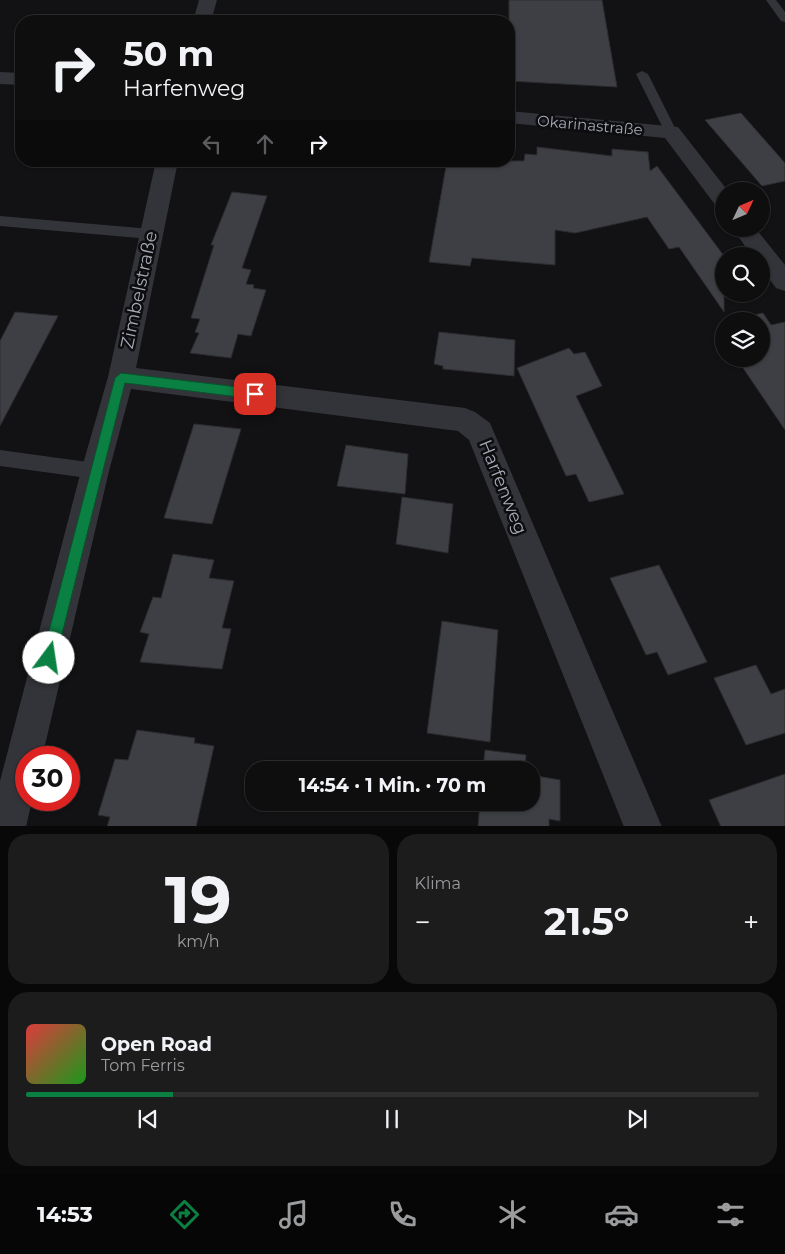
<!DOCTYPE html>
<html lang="de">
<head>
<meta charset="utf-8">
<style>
	body { margin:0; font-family:Montserrat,sans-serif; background:#1c1c1d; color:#f1f3f6; height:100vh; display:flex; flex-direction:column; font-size:19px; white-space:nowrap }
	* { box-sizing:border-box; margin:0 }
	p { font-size:16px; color:#9b9c9e }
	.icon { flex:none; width:28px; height:28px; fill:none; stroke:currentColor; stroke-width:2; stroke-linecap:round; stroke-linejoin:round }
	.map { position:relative; height:826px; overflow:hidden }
	.drawer { display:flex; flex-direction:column; gap:8px; padding:8px; background:#080808; flex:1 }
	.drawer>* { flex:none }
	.banner { position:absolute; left:15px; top:15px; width:500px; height:152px; border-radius:20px; box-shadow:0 1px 4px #0004,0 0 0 1px #2e2e2f; background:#0e0e0f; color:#f1f3f6; overflow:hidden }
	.needle { width:32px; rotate:46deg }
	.buttons { position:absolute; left:715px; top:182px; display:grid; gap:10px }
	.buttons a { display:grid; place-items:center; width:55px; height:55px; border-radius:50%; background:#0e0e0f; box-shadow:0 1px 4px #0004,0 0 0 1px #2e2e2f; font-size:25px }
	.speed { position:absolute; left:15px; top:746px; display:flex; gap:10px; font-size:25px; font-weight:700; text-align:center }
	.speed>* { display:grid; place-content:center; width:65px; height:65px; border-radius:50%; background:#0e0e0f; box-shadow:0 1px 4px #0004,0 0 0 1px #2e2e2f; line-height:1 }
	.speed .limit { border:8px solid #d22; background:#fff; color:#111 }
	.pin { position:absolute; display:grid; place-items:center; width:42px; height:42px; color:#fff; margin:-21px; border-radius:10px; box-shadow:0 2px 8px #0006 }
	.me { position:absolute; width:55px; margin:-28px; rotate:14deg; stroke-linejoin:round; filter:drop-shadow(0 0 4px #0008) }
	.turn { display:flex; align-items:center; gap:18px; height:105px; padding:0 25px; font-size:22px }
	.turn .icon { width:65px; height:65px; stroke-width:2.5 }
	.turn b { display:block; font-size:35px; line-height:42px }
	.lanes { display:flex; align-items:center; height:48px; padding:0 25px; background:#0003; justify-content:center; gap:25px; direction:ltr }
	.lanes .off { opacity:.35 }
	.big { font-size:38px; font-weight:700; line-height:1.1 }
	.drawer .tile { flex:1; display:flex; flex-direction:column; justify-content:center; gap:8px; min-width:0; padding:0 18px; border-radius:20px; background:#1c1c1d }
	.drawer .dial { align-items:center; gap:0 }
	.dial b { font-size:65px; line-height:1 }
	.song { display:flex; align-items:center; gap:15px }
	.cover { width:60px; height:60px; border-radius:8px; background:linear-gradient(135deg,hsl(0 70% 55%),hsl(120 70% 35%)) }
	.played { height:5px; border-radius:2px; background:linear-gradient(90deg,#0b8043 20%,#2e2e2f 20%) }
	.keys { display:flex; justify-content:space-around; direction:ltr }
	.heat { display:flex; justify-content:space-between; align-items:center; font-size:28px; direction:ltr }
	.drawer .tiles { flex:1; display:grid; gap:8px; grid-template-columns:1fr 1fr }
	.tile:last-child { grid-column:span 2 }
	.trip { position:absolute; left:245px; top:761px; width:295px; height:50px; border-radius:20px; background:#0e0e0f; box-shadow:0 1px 4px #0004,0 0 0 1px #2e2e2f; font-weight:700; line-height:50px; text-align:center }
	.tab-bar { display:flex; height:80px; justify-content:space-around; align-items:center; background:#060606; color:#9b9c9e }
	.tab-bar .icon { width:35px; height:35px }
	.tab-bar .on { color:#0b8043 }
	.tab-bar b { font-size:22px; color:#f1f3f6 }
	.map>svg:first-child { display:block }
	.building { fill:#3e3f44; stroke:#2c2c30 }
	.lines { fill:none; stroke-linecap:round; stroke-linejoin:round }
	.lane { fill:#333439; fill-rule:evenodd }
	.street { fill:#333439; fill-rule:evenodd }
	.route { fill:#0b8043; stroke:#07532c }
	.labels { text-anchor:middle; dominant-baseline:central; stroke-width:5; stroke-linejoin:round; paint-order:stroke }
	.far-street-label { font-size:15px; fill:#a4a9b5; stroke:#0d0d0f }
	.street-label { font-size:18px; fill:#a4a9b5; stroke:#0d0d0f }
</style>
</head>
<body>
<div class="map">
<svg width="785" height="827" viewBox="0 0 785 827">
	<rect width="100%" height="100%" fill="#121214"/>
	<path class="building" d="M 509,0 L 602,0 L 617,87 L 509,81 Z
		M 741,113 L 785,163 L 785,181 L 762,186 L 705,120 Z
		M 537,147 L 612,156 L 612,149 L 648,152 L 650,171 L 657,166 L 724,256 L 724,312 L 679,247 L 669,249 L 647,217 L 575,233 L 555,230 L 555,265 L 472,258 L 470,266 L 429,262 L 447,161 L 524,161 L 525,154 L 537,155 Z
		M 232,192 L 267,196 L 242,268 L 251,270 L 246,284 L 254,285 L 253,288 L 266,290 L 251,336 L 238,334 L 231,358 L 190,353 L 199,333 L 195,332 L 200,319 L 191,318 L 214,245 L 211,245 Z
		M 15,312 L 58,316 L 0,426 L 0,341 Z
		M 763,313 L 771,325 L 785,322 L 785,430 L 737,359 L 761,359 L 761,321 L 726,321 Z
		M 439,332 L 515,340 L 514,376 L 443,369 L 443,366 L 434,364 Z
		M 569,348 L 574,354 L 585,352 L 602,386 L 576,396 L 624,494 L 589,502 L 576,474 L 566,476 L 517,368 Z
		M 194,424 L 241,429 L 212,524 L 164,518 Z
		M 346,445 L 408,454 L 405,494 L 337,486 Z
		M 402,497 L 453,504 L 448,553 L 396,544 Z
		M 173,554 L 214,560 L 209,578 L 234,581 L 222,628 L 231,629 L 222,669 L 140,662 L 149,634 L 140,632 L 153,597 L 161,598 Z
		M 659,565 L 707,662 L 668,675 L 657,652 L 646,655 L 610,578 Z
		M 442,621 L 498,630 L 490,742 L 427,733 Z
		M 756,665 L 771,694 L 785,689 L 785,733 L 746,745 L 714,678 Z
		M 137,730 L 195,738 L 194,743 L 214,746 L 196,827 L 107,827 L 110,817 L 98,815 L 115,759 L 128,760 Z
		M 485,750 L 526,755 L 525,770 L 483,770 Z
		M 785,774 L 785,827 L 721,827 L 709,800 Z
		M 531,775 L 560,780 L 560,821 L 549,819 L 549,827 L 478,827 L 480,802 L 531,802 Z"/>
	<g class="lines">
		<path class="lane" d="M 766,0 L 776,0 L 785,12 L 785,22 L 781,21 Z
			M 642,71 L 648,74 L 677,132 L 675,135 L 671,136 L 665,132 L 636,74 Z
			M 0,216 L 151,229 L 156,231 L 158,234 L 156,237 L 151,239 L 0,226 Z
			M 0,450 L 95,463 L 101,466 L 104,471 L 101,476 L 95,479 L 0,466 Z"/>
		<path class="street" d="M 199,0 L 217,0 L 211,21 L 193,21 Z
			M 0,72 L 21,73 L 21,85 L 0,84 Z
			M 509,111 L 678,127 L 728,191 L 724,191 L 724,209 L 716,206 L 665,138 L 509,123 Z
			M 156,161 L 178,161 L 136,368 L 465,408 L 475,412 L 490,423 L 662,827 L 624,827 L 469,440 L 458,431 L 131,389 L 109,471 L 42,758 L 26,758 L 26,800 L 32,800 L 26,827 L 0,827 L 0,781 L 81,471 L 108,377 Z
			M 733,229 L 756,229 L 785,265 L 785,291 L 776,288 L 761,268 L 761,256 L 752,256 Z"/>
	</g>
	<path class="route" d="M 121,373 L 255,389 L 260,394 L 255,399 L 125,383 L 56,658 L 54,663 L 49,665 L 44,663 L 42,658 L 115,378 Z"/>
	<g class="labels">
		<g class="far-street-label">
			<text transform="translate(590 125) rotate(5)">Okarinastraße</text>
		</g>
		<g class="street-label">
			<text transform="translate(139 290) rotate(-78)">Zimbelstraße</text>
			<text transform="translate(503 487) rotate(68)">Harfenweg</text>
		</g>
	</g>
</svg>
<div class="buttons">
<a><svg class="needle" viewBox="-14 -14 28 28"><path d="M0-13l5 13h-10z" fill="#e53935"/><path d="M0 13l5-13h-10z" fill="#9b9c9e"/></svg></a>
<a><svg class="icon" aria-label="search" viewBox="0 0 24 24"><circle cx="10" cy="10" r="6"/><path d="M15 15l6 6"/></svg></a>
<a><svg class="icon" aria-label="layers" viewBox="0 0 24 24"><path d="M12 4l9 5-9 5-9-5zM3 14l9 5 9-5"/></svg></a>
</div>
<div class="speed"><div class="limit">30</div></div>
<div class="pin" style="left:255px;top:394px;background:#d93025"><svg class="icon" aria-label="arrive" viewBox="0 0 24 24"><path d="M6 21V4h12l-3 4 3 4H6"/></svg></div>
<svg class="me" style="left:49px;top:658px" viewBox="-20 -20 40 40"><circle r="19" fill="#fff"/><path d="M0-13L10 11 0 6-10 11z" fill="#0b8043"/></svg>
<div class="trip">14:54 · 1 Min. · 70 m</div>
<div class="banner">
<div class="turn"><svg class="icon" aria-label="right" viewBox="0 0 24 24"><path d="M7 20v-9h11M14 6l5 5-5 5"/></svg><div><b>50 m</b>Harfenweg</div></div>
<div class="lanes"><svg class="icon off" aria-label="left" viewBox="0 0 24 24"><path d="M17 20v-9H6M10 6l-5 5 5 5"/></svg><svg class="icon off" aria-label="ahead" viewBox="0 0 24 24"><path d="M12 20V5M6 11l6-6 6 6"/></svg><svg class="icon" aria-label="right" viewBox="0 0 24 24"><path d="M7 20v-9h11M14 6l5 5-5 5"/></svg></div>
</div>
</div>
<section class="drawer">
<div class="tiles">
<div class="tile dial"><b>19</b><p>km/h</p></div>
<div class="tile"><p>Klima</p>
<div class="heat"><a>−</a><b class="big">21.5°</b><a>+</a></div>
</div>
<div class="tile">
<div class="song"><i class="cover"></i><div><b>Open Road</b><p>Tom Ferris</p></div></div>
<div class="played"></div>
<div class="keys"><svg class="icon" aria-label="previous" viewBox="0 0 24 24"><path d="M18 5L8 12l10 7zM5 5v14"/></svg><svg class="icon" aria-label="pause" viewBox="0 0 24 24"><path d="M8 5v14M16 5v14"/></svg><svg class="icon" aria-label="next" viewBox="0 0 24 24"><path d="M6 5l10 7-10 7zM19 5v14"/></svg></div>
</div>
</div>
</section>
<nav class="tab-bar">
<b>14:53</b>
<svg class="icon on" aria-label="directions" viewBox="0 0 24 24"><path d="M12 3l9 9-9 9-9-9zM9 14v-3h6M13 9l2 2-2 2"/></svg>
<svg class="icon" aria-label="music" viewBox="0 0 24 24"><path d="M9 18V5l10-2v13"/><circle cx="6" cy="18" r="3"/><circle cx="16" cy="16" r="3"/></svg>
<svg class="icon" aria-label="phone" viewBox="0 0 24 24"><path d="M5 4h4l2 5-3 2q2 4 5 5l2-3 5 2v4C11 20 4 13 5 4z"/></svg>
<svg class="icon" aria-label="climate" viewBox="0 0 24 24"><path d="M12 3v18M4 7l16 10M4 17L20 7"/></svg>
<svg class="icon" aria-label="car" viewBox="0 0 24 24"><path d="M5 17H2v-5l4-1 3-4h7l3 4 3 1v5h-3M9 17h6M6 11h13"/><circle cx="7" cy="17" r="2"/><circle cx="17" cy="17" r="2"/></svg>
<svg class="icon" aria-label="filters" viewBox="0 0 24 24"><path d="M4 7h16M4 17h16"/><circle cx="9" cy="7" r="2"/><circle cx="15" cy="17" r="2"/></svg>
</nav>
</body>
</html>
